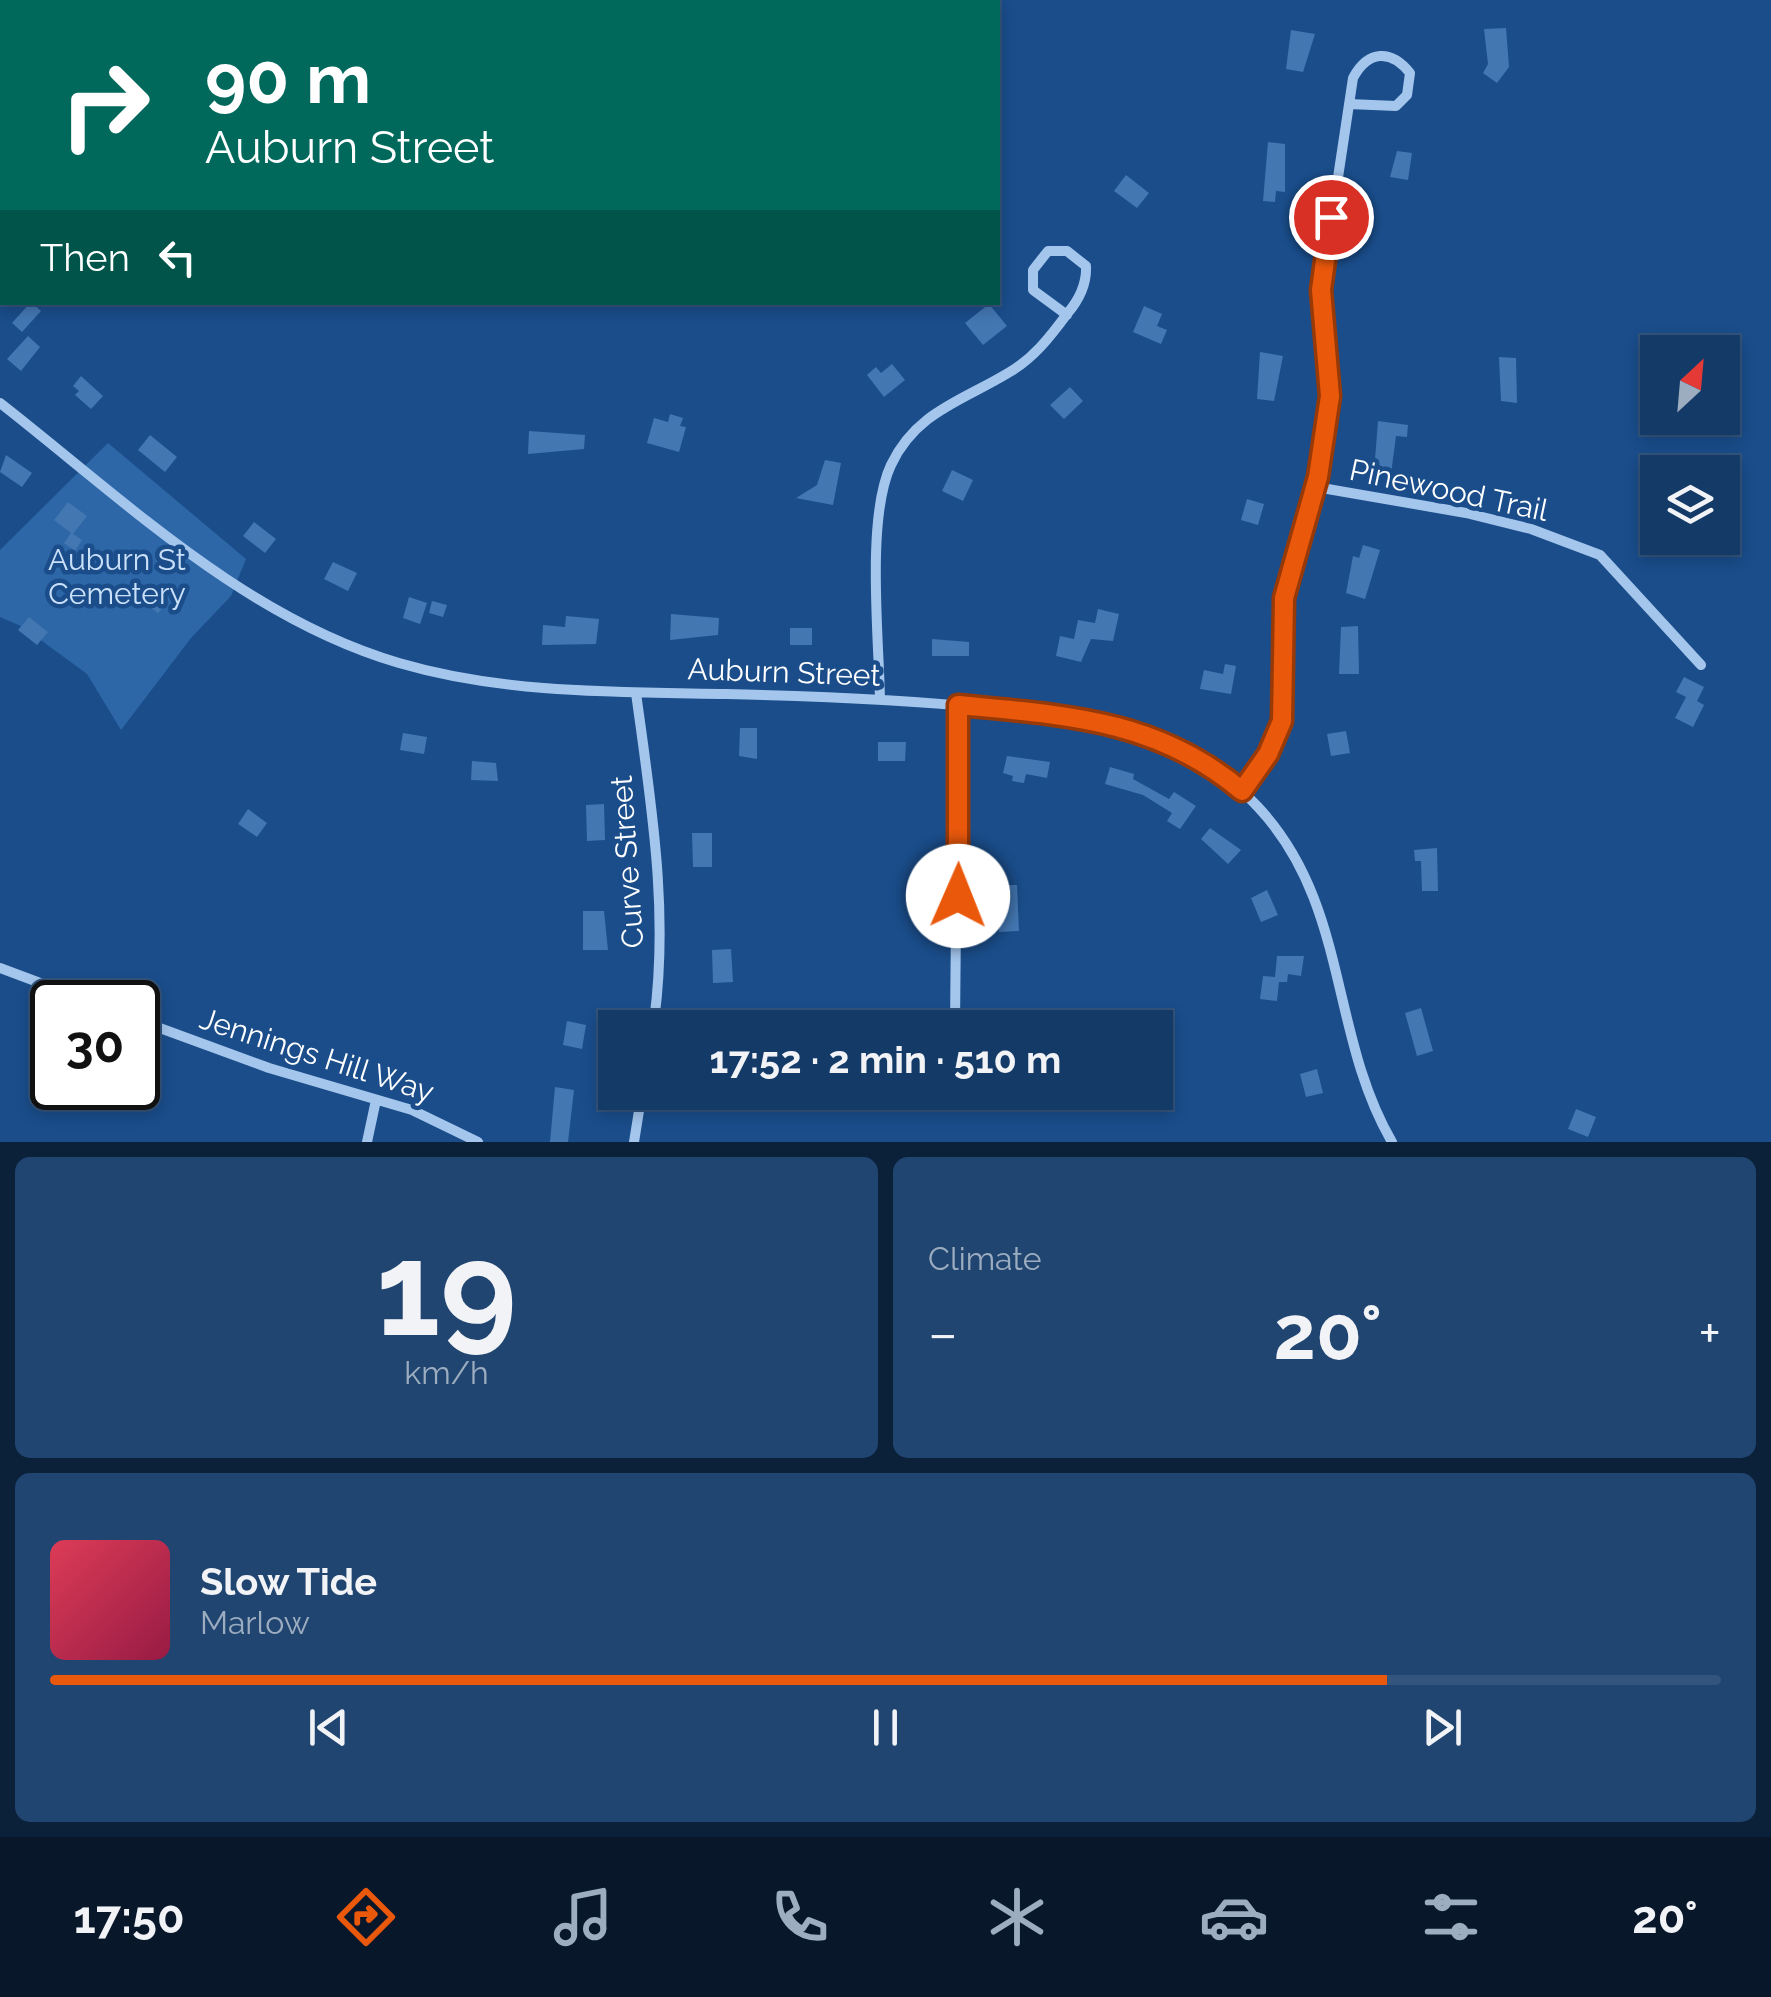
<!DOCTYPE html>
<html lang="en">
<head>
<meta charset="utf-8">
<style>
	body { margin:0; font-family:Raleway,sans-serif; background:#214571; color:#f1f3f6; height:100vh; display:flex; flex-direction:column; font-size:38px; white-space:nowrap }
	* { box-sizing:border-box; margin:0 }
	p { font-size:32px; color:#9dadc0 }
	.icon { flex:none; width:55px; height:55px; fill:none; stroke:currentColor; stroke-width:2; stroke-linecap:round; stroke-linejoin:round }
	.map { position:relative; height:1142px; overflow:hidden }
	.drawer { display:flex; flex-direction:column; gap:15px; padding:15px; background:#0b2039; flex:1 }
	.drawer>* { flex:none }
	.hud { position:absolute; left:0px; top:0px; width:1000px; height:305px; box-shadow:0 5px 15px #0003,0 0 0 2px #33547c; background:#00695c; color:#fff; overflow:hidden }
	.needle { width:65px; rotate:26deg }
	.fabs { position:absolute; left:1640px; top:335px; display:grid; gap:20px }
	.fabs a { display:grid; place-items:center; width:100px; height:100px; border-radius:0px; background:#143a68; box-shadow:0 5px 15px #0003,0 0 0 2px #33547c; font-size:50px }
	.speed { position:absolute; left:30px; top:980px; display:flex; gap:20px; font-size:50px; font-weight:700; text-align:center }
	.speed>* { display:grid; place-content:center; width:130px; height:130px; border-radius:50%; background:#143a68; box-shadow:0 5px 15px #0003,0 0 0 2px #33547c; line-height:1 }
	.speed .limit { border:5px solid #111; border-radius:15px; background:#fff; color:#111 }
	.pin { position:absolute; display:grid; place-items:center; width:85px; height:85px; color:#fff; margin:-42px; border:5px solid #fff; border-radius:50%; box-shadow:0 2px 10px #0007 }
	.me { position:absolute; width:110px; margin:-55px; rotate:1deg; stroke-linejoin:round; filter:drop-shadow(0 0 8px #0008) }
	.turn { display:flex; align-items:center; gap:35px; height:210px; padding:0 40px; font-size:45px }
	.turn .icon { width:130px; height:130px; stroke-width:2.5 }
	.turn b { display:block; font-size:70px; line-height:85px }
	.then { display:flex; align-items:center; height:95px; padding:0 40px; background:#0003; gap:20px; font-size:38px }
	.big { font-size:75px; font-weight:700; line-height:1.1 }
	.drawer .card { flex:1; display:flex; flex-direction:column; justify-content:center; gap:15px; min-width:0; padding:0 35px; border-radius:15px; background:#214571 }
	.drawer .dial { align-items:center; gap:0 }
	.dial b { font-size:130px; line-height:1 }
	.song { display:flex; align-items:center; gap:30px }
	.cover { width:120px; height:120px; border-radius:15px; background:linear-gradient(135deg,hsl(350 70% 55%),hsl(340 70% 35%)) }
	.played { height:10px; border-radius:5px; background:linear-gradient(90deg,#ea580c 80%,#33547c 80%) }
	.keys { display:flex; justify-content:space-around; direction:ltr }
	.heat { display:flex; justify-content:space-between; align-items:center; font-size:55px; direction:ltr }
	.drawer .tiles { flex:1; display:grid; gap:15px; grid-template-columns:1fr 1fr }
	.card:last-child { grid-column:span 2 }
	.trip { position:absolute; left:598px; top:1010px; width:575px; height:100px; border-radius:0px; background:#143a68; box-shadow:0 5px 15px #0003,0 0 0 2px #33547c; font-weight:700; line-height:100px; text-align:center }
	.dock { display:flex; height:160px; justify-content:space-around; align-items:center; background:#08172a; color:#9dadc0 }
	.dock .icon { width:70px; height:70px }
	.dock .selected { color:#ea580c }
	.dock b { font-size:45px; color:#f1f3f6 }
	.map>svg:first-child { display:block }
	.green { fill:#2d67a8 }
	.building { fill:#4377b2 }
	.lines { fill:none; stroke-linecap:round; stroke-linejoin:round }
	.street { stroke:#a4c6ed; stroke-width:10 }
	.route-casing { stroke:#983908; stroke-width:25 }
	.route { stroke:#ea580c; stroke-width:18 }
	.labels { text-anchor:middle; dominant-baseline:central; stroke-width:9; stroke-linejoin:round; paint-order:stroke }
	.street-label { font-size:30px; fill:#fff; stroke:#1a4d8a }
	.park-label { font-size:30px; fill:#cae0f9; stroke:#1a4d8a }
</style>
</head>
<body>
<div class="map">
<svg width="1771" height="1142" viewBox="0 0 1771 1142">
	<rect width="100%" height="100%" fill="#1a4d8a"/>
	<path class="green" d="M 108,443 L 246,559 L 231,596 L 191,638 L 121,730 L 87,674 L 23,627 L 0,617 L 0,550 Z"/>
	<path class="building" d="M 1506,28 L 1509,67 L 1497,83 L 1483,73 L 1488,64 L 1484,29 Z
		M 1291,30 L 1315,34 L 1303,72 L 1286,69 Z
		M 1268,142 L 1285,144 L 1285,192 L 1276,191 L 1275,202 L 1263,201 Z
		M 1397,151 L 1412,153 L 1408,180 L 1390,177 Z
		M 1126,175 L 1149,193 L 1137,208 L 1114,191 Z
		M 31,302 L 41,311 L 22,332 L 12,323 Z
		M 989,304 L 1007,326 L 983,345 L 965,323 Z
		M 1144,306 L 1162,314 L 1157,326 L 1167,330 L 1161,344 L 1133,332 Z
		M 28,336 L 40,347 L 21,371 L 7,359 Z
		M 1260,352 L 1283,356 L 1274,401 L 1257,399 Z
		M 1499,357 L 1516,358 L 1517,403 L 1501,401 Z
		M 892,364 L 905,380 L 884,397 L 867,375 L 876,367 L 881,373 Z
		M 81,376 L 103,396 L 91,409 L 75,395 L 79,391 L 73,386 Z
		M 1070,387 L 1083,401 L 1064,419 L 1050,405 Z
		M 670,414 L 683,418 L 680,426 L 686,427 L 679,452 L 647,443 L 654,418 L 668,422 Z
		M 1378,421 L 1408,425 L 1407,437 L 1396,436 L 1391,474 L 1374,472 Z
		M 529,431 L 585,435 L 584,449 L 528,454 Z
		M 150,435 L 177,457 L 165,472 L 138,450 Z
		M 6,455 L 32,473 L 22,487 L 0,472 Z
		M 825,460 L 841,463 L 833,505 L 796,498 L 817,485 Z
		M 952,470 L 973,480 L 963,501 L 942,491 Z
		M 1247,499 L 1264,504 L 1258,525 L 1241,520 Z
		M 68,502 L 87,516 L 73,534 L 82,540 L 75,551 L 64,543 L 71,533 L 54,520 Z
		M 254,522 L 276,539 L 265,553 L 243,536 Z
		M 1363,545 L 1380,550 L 1365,599 L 1346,593 L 1353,556 L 1359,558 Z
		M 333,562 L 357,573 L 348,591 L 324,579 Z
		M 150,585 L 169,600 L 158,613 L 139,599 Z
		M 409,597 L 427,603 L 420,624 L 403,618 Z
		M 432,601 L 447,605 L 443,617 L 429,613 Z
		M 1098,609 L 1119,614 L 1113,641 L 1091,639 L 1081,662 L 1056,656 L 1060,636 L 1074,639 L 1078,620 L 1095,623 Z
		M 671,614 L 719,618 L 718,635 L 670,640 Z
		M 566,616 L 599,619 L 596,644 L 542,645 L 543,625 L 565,627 Z
		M 29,617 L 48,632 L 37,645 L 18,630 Z
		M 1358,626 L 1359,674 L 1339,674 L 1341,627 Z
		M 790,628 L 812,628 L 812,645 L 790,645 Z
		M 932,639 L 969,642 L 969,656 L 932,656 Z
		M 1225,664 L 1236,666 L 1231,694 L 1200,689 L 1204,670 L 1223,674 Z
		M 1684,677 L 1704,687 L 1697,701 L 1704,705 L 1693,727 L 1675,718 L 1686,697 L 1676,692 Z
		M 740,728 L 757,728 L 757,759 L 739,756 Z
		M 1346,731 L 1350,753 L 1331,756 L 1327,734 Z
		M 403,733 L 427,737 L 424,754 L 400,750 Z
		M 878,742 L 906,742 L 905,761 L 878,761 Z
		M 1007,756 L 1050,762 L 1047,778 L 1026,774 L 1024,783 L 1012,781 L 1013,776 L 1003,773 Z
		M 472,761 L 496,763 L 498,781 L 471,780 Z
		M 1110,767 L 1134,774 L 1133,779 L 1169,799 L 1174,792 L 1196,806 L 1180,829 L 1167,821 L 1172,813 L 1143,795 L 1105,784 Z
		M 604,804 L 605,840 L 587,841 L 586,805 Z
		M 248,809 L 267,823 L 257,837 L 238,824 Z
		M 1210,828 L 1241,850 L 1228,864 L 1201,839 Z
		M 692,833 L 712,833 L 712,867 L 693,867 Z
		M 1437,848 L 1438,891 L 1422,891 L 1421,861 L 1415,861 L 1414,850 Z
		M 1000,885 L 1017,885 L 1019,931 L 999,932 Z
		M 1267,890 L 1278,915 L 1261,922 L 1251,898 Z
		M 583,911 L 604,911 L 608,950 L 583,950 Z
		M 731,949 L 733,982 L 713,983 L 712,950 Z
		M 1277,956 L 1304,956 L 1301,976 L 1288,974 L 1287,982 L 1279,982 L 1277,1001 L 1260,999 L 1263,976 L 1275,977 Z
		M 1421,1008 L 1433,1051 L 1417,1056 L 1405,1013 Z
		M 567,1021 L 586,1025 L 582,1049 L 563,1045 Z
		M 1317,1069 L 1323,1093 L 1306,1097 L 1300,1074 Z
		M 555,1087 L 574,1090 L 568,1142 L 550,1142 Z
		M 713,1092 L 736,1092 L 733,1111 L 711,1108 Z
		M 1576,1109 L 1596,1117 L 1588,1137 L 1568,1129 Z"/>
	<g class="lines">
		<path class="street" d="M 0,403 C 123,499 245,618 399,663 C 505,694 617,692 727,694 C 813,696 901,699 987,708 C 1043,714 1105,716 1158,737 C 1195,752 1231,778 1258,807 C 1349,904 1329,1034 1392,1142
			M 1316,487 L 1466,513 L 1531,529 L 1600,555 L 1701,665
			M 636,693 C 651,803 670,916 653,1028
			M 880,700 C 879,639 866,518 891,465 C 916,412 962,401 1008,373 C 1033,359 1050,337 1067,314 C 1079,300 1087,285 1086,266 L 1067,251 L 1048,251 L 1033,270 L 1033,290 L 1067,315
			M 1242,791 L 1276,738 L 1283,712 L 1283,609 L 1323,457 L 1330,369 L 1321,290 L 1353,78 C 1368,50 1391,49 1410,73 L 1407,95 L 1396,106 L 1349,104
			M 0,968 L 91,1002
			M 138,1020 L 269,1068 L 412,1110 L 478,1142
			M 955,1028 L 958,705
			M 367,1142 L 376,1100
			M 634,1142 L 642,1092"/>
	</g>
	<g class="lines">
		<g class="route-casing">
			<path id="route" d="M 958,896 L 958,705 C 1064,715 1157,719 1242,791 L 1268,754 L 1282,721 L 1284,598 L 1318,477 L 1330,396 L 1321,290 L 1331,217"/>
		</g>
		<use href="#route" class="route"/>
	</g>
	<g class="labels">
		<g class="street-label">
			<text transform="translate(1449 490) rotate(12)">Pinewood Trail</text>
			<text transform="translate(784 672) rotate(2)">Auburn Street</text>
			<text transform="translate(627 862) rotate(-94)">Curve Street</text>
			<text transform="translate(317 1055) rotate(18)">Jennings Hill Way</text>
		</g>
		<g class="park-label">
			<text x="117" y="559">Auburn St<tspan x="117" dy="34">Cemetery</tspan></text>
		</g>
	</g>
</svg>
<div class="fabs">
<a><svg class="needle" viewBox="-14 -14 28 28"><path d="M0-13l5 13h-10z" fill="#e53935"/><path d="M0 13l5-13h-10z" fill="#9dadc0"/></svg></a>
<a><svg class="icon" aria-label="layers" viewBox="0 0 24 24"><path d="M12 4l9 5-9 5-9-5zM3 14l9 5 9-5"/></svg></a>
</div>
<div class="speed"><div class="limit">30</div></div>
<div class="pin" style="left:1331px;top:217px;background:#d93025"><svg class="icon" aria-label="arrive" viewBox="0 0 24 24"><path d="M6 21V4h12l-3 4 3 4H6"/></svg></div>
<svg class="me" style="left:958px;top:896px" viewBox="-20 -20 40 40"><circle r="19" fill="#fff"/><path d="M0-13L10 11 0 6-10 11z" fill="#ea580c"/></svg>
<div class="trip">17:52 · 2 min · 510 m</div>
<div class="hud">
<div class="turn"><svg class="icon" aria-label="right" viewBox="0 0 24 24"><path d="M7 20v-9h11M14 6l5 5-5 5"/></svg><div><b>90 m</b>Auburn Street</div></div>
<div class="then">Then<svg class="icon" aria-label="left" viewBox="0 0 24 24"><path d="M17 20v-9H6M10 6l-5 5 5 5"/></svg></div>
</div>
</div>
<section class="drawer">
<div class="tiles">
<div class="card dial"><b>19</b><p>km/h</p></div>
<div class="card"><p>Climate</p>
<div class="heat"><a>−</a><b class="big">20°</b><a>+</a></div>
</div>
<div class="card">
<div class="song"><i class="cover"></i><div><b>Slow Tide</b><p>Marlow</p></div></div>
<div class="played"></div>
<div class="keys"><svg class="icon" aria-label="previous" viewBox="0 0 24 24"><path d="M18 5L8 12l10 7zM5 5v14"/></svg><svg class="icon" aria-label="pause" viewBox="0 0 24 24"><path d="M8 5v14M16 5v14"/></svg><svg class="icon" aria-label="next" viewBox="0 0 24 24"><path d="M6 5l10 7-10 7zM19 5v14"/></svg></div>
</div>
</div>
</section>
<nav class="dock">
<b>17:50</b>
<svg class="icon selected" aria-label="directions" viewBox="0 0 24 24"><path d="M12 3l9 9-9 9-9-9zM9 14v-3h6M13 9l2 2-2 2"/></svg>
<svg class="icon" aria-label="music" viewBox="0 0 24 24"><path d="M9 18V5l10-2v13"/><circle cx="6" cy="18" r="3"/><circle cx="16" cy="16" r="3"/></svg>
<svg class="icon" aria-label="phone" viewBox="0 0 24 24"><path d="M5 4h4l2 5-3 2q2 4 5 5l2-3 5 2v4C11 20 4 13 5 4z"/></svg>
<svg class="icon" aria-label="climate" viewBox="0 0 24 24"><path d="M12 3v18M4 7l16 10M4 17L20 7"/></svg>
<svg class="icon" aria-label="car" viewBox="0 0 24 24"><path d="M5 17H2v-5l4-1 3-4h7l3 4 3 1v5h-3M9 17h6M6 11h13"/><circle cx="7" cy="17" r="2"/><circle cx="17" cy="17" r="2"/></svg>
<svg class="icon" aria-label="filters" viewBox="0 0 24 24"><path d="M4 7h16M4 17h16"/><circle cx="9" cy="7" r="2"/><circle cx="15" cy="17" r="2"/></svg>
<b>20°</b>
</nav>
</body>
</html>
